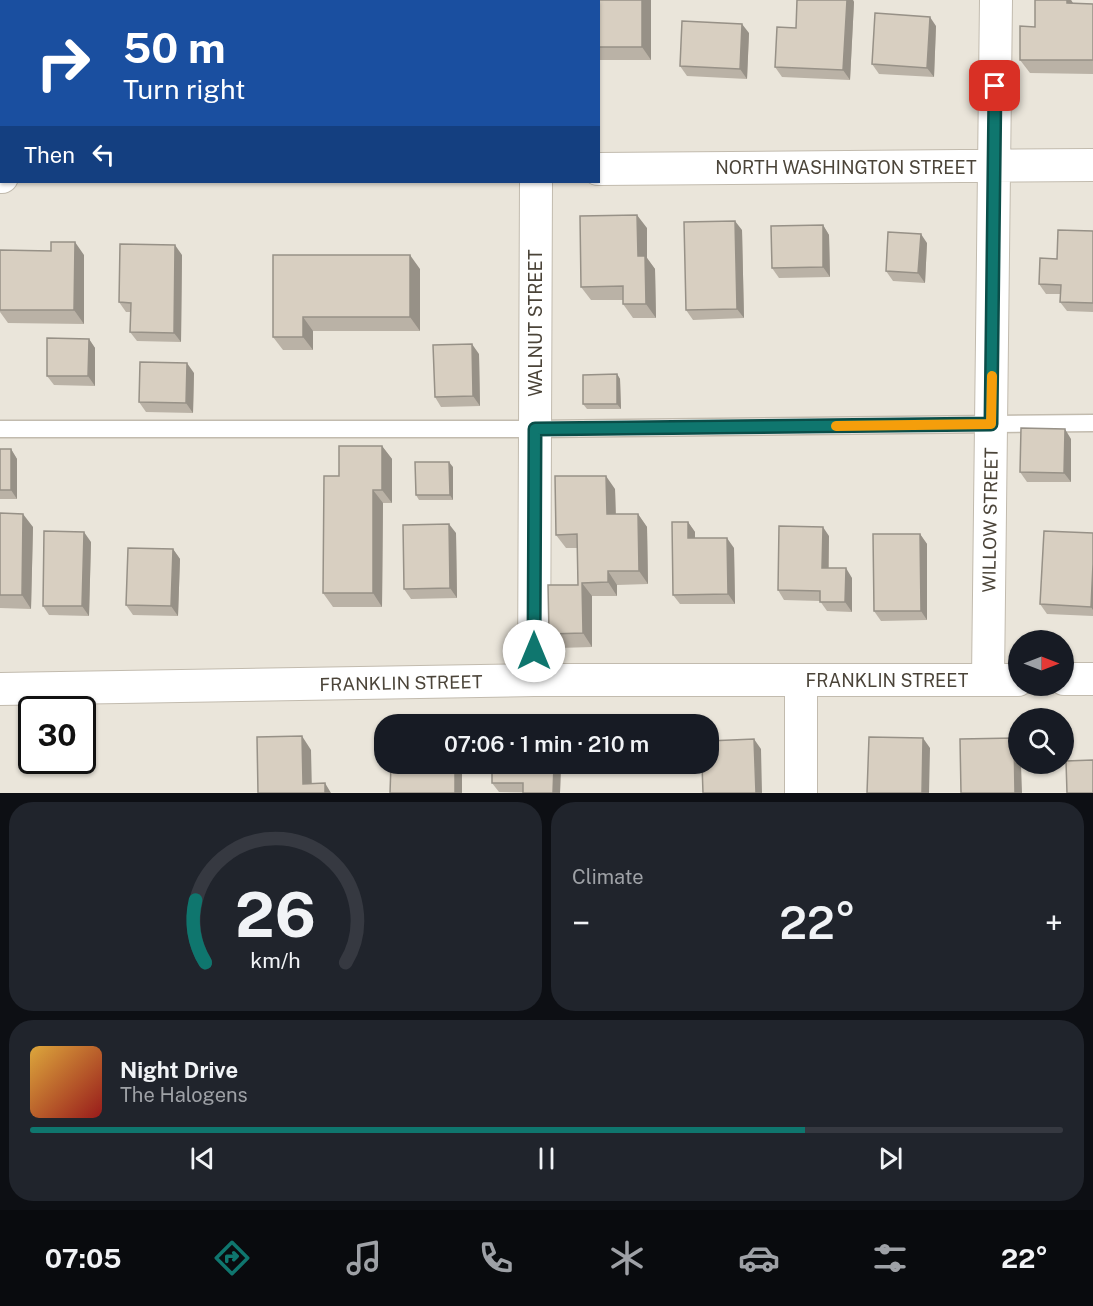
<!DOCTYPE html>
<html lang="en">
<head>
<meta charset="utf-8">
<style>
	body { margin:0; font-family:"Public Sans",sans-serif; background:#20242c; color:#f1f3f6; height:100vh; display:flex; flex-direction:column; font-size:22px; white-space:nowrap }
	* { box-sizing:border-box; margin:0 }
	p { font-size:20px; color:#9ea1a6 }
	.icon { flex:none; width:33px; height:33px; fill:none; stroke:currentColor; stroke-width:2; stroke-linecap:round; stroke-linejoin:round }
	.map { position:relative; height:793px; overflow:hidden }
	.sheet { display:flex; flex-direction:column; gap:9px; padding:9px; background:#0d0f14; flex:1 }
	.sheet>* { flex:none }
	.guide { position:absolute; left:0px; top:0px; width:600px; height:183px; box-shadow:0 2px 4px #0004; background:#1a4fa0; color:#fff; overflow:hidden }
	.needle { width:39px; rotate:90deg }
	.buttons { position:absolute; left:1008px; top:630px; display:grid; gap:12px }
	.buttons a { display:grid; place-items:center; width:66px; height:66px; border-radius:50%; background:#171b24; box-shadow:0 2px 4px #0004; font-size:30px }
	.speed { position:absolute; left:18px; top:696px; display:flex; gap:12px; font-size:30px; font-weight:700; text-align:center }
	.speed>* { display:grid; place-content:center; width:78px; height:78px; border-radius:50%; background:#171b24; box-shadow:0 2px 4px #0004; line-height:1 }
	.speed .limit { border:3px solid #111; border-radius:9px; background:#fff; color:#111 }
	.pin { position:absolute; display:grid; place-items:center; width:51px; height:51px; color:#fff; margin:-26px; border-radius:12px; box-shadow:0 3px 9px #0006 }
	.me { position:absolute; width:66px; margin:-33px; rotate:0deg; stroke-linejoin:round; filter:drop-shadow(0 0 4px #0008) }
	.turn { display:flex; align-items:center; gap:21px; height:126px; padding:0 24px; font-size:27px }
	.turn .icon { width:78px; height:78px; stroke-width:2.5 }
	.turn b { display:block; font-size:42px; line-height:51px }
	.then { display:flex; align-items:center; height:57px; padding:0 24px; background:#0003; gap:12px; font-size:22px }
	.big { font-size:45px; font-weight:600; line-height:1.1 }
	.sheet .card { flex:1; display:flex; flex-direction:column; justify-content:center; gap:9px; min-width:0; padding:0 21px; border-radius:24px; background:#20242c }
	.sheet .dial { align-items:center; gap:0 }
	.dial svg { height:156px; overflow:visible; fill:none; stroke:#363941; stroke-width:7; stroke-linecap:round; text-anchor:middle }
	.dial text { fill:#f1f3f6; stroke:none }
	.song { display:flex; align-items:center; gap:18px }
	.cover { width:72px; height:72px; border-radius:9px; background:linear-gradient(135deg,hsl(40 70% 55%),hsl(0 70% 35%)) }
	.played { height:6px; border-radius:3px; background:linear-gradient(90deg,#0f766e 75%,#363941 75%) }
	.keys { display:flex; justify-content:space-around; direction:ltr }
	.heat { display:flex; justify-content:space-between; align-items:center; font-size:33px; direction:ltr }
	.sheet .tiles { flex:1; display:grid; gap:9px; grid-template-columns:1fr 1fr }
	.card:last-child { grid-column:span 2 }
	.trip { position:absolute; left:374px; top:714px; width:345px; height:60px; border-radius:24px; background:#171b24; box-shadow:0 2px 4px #0004; font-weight:600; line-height:60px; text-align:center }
	.tab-bar { display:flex; height:96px; justify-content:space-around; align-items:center; background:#090b0e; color:#9ea1a6 }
	.tab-bar .icon { width:42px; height:42px }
	.tab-bar .selected { color:#0f766e }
	.tab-bar b { font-size:27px; color:#f1f3f6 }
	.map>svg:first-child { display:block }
	.residential { fill:#eae5da; fill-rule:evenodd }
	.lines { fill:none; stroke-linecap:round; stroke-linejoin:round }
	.lane-casing { stroke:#c2bbae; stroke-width:19 }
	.street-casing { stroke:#c2bbae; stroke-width:34 }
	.lane { stroke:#fff; stroke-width:16 }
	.street { stroke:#fff; stroke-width:32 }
	.wall { fill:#bab2a6 }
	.shaded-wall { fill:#979187 }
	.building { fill:#d8cfc1; stroke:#979187; stroke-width:1.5 }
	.route-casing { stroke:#0a4d48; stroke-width:15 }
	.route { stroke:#0f766e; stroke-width:10 }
	.slow { stroke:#f59e0b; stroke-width:10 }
	.labels { text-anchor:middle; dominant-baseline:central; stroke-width:6; stroke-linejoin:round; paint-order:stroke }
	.street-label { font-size:18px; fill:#4b4439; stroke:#fff }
</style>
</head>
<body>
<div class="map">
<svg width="1093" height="793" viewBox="0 0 1093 793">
	<rect width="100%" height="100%" fill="#f6f3ec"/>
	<path class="residential" d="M 0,0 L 1093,0 L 1093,793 L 0,793 ZM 2,2 L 598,2 L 598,182 L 2,182 ZM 1018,640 L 1064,640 L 1064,686 L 1018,686 ZM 32,710 L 82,710 L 82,760 L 32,760 ZM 1018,718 L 1064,718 L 1064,764 L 1018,764 ZM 384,724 L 708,724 L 708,764 L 384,764 Z"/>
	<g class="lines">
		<g class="lane-casing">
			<path id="lane" d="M 0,429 L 535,429 L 1093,423"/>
		</g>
		<g class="street-casing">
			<path id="street" d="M 536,2 L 536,0
				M 598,169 L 1093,165
				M 0,177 L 2,177
				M 1064,679 L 1093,679
				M 534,680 L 536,182
				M 801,680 L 801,793
				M 988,680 L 996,0
				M 0,689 L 534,680 L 1018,680"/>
		</g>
		<use href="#lane" class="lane"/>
		<use href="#street" class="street"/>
	</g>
	<path class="wall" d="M 0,0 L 2,0 L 2,78 L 0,78 Z
		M 587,0 L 651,0 L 651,60 L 598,60 L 598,2 Z
		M 797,0 L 853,0 L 854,2 L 850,80 L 782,77 L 775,67 L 796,28 Z
		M 1035,0 L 1071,0 L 1073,3 L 1093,4 L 1093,74 L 1030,73 L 1020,60 L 1035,27 Z
		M 936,26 L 934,77 L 879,74 L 872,64 Z
		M 749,33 L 747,79 L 687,76 L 680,66 Z
		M 823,225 L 829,235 L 830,277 L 779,278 L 772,268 Z
		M 647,228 L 647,258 L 655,269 L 656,318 L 633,318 L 623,304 L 623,300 L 591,300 L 581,287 Z
		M 742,230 L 744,318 L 693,320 L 686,310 Z
		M 1093,231 L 1093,312 L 1067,311 L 1060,302 L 1061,294 L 1046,294 L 1039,284 L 1057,259 Z
		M 927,243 L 925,283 L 893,281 L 886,271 Z
		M 0,250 L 84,255 L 84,324 L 8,323 L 0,312 Z
		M 182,255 L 181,342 L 137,341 L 130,332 L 131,312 L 126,312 L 119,302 Z
		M 273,255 L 420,269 L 420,331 L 313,331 L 313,350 L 283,350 L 273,337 Z
		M 89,339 L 95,348 L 95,386 L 54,385 L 47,376 Z
		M 479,354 L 480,406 L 441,407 L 435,397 Z
		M 194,373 L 193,413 L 146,412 L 139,402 Z
		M 617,374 L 620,379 L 621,409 L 587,409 L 583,404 Z
		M 1071,439 L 1071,482 L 1027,482 L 1020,472 Z
		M 382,446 L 392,459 L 392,503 L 383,503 L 382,607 L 333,607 L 323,593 Z
		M 0,449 L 11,449 L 17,459 L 17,499 L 0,499 Z
		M 453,467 L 453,500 L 419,500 L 416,495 Z
		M 615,489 L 616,514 L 638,514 L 647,527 L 648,584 L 617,585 L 617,596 L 592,596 L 592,647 L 559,648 L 549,634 L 578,585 L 577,548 L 566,548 L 556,535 Z
		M 0,513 L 33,527 L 31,609 L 0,608 Z
		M 688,522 L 695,532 L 695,538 L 734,548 L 735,604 L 680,604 L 673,595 Z
		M 456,533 L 457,598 L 411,599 L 404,589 Z
		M 1093,533 L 1093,616 L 1047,614 L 1040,604 Z
		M 920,534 L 927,544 L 927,620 L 881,621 L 874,611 Z
		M 829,536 L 829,568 L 852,578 L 852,612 L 827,611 L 820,601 L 784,600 L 778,590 Z
		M 91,542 L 89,616 L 49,615 L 43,606 Z
		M 173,549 L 180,559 L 178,616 L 133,615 L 126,605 Z
		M 561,764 L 560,793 L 499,792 L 492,783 Z"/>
	<path class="shaded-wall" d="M 123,0 L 132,0 L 132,2 L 123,2 Z
		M 205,0 L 214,0 L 214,2 L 205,2 Z
		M 335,0 L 345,0 L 345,2 L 335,2 Z
		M 474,0 L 484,0 L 484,2 L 474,2 Z
		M 642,0 L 651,0 L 651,60 L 642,47 Z
		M 847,0 L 853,0 L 854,2 L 850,80 L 843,70 Z
		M 1067,0 L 1071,0 L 1076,8 L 1067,3 Z
		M 930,17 L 936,26 L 934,77 L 927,68 Z
		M 742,24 L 749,33 L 747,79 L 740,69 Z
		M 637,215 L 647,228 L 647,258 L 655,269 L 656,318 L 646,304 L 638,256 Z
		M 735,221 L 742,230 L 744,318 L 737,309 Z
		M 823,225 L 829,235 L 830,277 L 823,267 Z
		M 921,234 L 927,243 L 925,283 L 918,273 Z
		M 75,242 L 84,255 L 84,324 L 74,310 Z
		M 175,245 L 182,255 L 181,342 L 174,333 Z
		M 410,255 L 420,269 L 420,331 L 410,317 Z
		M 303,317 L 313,331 L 313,350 L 303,337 Z
		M 89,339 L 95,348 L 95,386 L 88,376 Z
		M 472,344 L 479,354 L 480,406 L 473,396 Z
		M 187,363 L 194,373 L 193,413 L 186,403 Z
		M 617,374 L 620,379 L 621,409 L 617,404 Z
		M 1065,429 L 1071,439 L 1071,482 L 1064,473 Z
		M 382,446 L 392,459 L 392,503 L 382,490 Z
		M 11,449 L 17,459 L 17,499 L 11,490 Z
		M 449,462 L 453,467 L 453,500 L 450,495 Z
		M 606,476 L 615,489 L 616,528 L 607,514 Z
		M 373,490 L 383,503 L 382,607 L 373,593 Z
		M 23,514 L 33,527 L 31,609 L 22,595 Z
		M 638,514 L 647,527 L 648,584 L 639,571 Z
		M 688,522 L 695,532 L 695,548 L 688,538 Z
		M 449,524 L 456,533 L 457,598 L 450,588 Z
		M 823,527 L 829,536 L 828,578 L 822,568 Z
		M 84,532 L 91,542 L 89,616 L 82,606 Z
		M 920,534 L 927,544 L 927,620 L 921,611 Z
		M 727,538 L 734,548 L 735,604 L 728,594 Z
		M 173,549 L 180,559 L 178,616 L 171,606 Z
		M 1093,564 L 1093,610 L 1091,607 Z
		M 846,568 L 852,578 L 852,612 L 845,602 Z
		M 608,571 L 617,585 L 617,596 L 608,582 Z
		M 582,583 L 592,596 L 592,647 L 583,633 Z
		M 302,736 L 311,750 L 312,793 L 303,784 Z
		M 923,738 L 930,748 L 929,793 L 922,793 Z
		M 1014,738 L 1018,744 L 1018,764 L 1021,764 L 1022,793 L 1015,793 Z
		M 754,739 L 761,749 L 762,793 L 756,793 Z
		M 455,764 L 462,764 L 462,793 L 455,793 Z
		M 554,764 L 561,764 L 560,793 L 553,793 Z
		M 325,783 L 331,793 L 325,793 Z"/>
	<path class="building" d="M 83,0 L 123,0 L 123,2 L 83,2 Z
		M 175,0 L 205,0 L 205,2 L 175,2 Z
		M 268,0 L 335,0 L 335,2 L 268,2 Z
		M 400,0 L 474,0 L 474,2 L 400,2 Z
		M 587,0 L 642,0 L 642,47 L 598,47 L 598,2 L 587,2 Z
		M 797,0 L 847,0 L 843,70 L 775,67 L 777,27 L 796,28 Z
		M 1035,0 L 1067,0 L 1067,3 L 1093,4 L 1093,60 L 1020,60 L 1020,26 L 1035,27 Z
		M 0,2 L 2,2 L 2,64 L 0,64 Z
		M 875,13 L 930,17 L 927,68 L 872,64 Z
		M 682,21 L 742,24 L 740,69 L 680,66 Z
		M 637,215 L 638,256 L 645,256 L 646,304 L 623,304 L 623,286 L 581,287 L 580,216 Z
		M 735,221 L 737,309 L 686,310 L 684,222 Z
		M 823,225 L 823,267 L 772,268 L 771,226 Z
		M 1058,230 L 1093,231 L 1093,303 L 1060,302 L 1061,285 L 1039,284 L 1040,258 L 1057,259 Z
		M 888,232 L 921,234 L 918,273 L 886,271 Z
		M 51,242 L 75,242 L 74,310 L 0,310 L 0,250 L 51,251 Z
		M 120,244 L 175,245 L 174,333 L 130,332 L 131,303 L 119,302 Z
		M 273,255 L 410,255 L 410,317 L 303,317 L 303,337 L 273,337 Z
		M 47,338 L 89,339 L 88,376 L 47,376 Z
		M 472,344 L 473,396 L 435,397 L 433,345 Z
		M 140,362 L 187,363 L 186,403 L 139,402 Z
		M 617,374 L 617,404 L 583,404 L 583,375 Z
		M 1021,428 L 1065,429 L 1064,473 L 1020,472 Z
		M 339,446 L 382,446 L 382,490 L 373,490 L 373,593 L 323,593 L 324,476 L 339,476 Z
		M 0,449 L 11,449 L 11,490 L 0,490 Z
		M 415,462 L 449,462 L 450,495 L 416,495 Z
		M 555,476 L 606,476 L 607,514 L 638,514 L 639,571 L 608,571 L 608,582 L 582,583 L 583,633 L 549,634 L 548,585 L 578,585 L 577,534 L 556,535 Z
		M 0,513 L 23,514 L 22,595 L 0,595 Z
		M 672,522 L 688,522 L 688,538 L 727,538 L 728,594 L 673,595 Z
		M 449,524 L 450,588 L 404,589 L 403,525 Z
		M 779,526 L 823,527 L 822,568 L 846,568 L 845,602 L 820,602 L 820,591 L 778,590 Z
		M 44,531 L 84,532 L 82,606 L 43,606 Z
		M 1044,531 L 1093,533 L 1093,564 L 1091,607 L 1040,604 Z
		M 873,534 L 920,534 L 921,611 L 874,611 Z
		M 128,548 L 173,549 L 171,606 L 126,605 Z
		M 302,736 L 303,784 L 325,783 L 325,793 L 258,793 L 257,737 Z
		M 869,737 L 923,738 L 922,793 L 867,793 Z
		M 1014,738 L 1015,793 L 961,793 L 960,739 Z
		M 754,739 L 756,793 L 703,793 L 702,764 L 708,764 L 708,741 Z
		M 1093,760 L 1093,793 L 1067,793 L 1066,761 Z
		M 391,764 L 455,764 L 455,793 L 390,793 Z
		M 492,764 L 554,764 L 553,793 L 523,793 L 523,783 L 492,783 Z"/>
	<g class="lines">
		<g class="route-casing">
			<path id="route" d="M 534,651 L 535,429 L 991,424 L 995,86"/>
		</g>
		<use href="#route" class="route"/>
		<path class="slow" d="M 836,426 L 991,424 L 992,376"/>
	</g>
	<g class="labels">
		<g class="street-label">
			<text x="846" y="167">NORTH WASHINGTON STREET</text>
			<text transform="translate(535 323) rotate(-90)">WALNUT STREET</text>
			<text transform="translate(990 520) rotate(-89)">WILLOW STREET</text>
			<text x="887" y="680">FRANKLIN STREET</text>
			<text transform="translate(401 683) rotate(-1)">FRANKLIN STREET</text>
		</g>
	</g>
</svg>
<div class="buttons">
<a><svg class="needle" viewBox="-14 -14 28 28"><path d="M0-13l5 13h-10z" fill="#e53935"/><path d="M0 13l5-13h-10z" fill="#9ea1a6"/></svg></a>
<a><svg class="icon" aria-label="search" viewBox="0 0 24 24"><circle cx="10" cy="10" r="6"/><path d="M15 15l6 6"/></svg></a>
</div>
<div class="speed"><div class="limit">30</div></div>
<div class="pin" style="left:995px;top:86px;background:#d93025"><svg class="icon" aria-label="arrive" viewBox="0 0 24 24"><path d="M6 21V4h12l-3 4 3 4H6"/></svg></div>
<svg class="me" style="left:534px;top:651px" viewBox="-20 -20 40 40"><circle r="19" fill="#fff"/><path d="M0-13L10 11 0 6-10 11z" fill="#0f766e"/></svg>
<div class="trip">07:06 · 1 min · 210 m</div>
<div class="guide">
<div class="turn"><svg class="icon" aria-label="right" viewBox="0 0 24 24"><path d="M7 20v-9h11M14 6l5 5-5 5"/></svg><div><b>50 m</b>Turn right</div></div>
<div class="then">Then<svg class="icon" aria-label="left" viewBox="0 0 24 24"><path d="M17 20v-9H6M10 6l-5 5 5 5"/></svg></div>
</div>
</div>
<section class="sheet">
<div class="tiles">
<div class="card dial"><svg viewBox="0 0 100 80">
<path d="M14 69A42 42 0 1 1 86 69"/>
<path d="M14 69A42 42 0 0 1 9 37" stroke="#0f766e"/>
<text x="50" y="56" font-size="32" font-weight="700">26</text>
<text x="50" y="72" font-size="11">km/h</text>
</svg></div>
<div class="card"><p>Climate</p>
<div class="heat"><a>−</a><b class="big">22°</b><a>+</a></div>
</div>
<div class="card">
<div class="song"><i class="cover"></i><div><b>Night Drive</b><p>The Halogens</p></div></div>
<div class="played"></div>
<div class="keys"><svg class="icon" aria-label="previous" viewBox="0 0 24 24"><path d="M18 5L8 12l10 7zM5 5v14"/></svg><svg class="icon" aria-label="pause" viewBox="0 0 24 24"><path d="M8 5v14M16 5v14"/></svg><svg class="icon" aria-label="next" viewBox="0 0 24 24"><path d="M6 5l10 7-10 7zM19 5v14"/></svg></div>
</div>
</div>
</section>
<nav class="tab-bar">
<b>07:05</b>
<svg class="icon selected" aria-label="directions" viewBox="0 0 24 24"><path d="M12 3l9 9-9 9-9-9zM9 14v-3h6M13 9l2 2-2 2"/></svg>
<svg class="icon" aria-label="music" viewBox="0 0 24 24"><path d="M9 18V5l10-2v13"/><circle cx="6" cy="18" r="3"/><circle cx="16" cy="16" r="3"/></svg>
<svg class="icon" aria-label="phone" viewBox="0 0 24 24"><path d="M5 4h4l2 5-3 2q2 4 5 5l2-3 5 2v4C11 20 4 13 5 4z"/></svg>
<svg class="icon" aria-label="climate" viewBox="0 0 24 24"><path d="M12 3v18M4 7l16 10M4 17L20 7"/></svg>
<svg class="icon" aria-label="car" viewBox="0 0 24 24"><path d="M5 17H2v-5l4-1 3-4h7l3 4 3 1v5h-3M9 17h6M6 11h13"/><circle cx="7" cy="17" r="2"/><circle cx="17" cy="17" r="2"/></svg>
<svg class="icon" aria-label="filters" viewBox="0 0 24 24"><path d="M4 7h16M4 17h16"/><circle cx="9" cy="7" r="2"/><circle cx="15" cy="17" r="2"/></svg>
<b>22°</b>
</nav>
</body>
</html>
